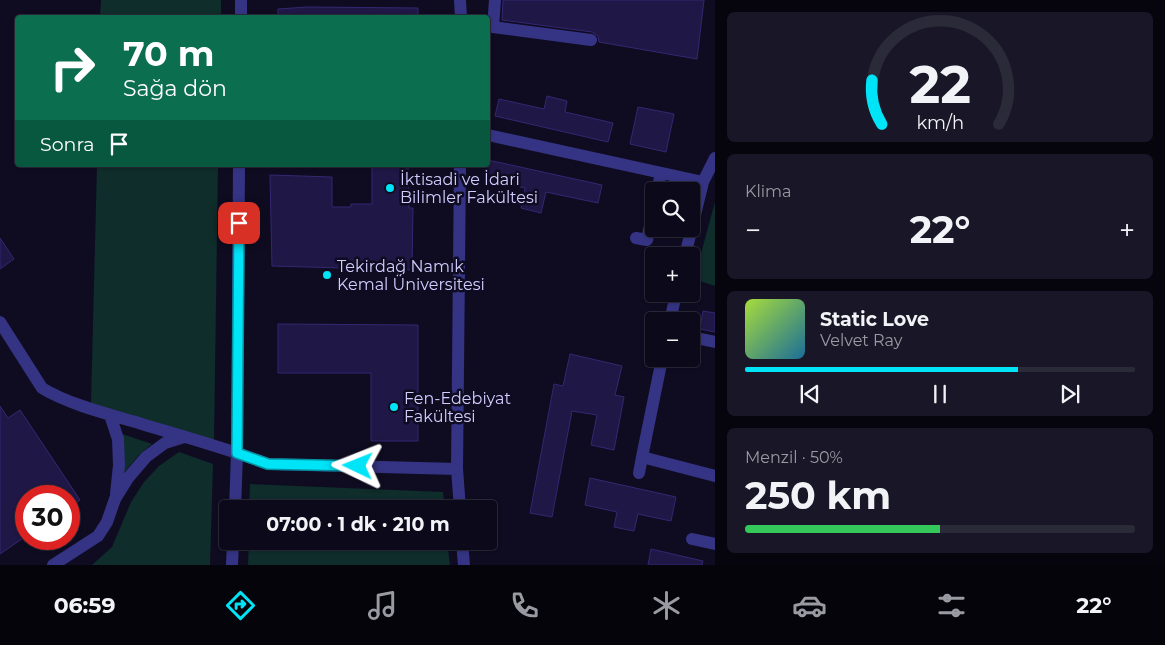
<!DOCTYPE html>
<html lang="tr">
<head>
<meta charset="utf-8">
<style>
	body { margin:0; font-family:Montserrat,sans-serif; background:#191727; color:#f1f3f6; height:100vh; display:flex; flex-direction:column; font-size:19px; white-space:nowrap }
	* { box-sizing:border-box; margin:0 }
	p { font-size:16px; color:#9a9aa2 }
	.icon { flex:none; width:28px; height:28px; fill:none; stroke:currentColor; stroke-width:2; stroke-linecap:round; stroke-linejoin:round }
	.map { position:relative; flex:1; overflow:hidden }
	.sheet { display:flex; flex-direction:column; gap:12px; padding:12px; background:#06050e; width:450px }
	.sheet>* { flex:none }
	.banner { position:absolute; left:15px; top:15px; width:475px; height:152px; border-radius:5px; box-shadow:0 1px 4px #0004,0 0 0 1px #2b2a39; background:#0b6e4f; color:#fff; overflow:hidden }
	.buttons { position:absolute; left:645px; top:182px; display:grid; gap:10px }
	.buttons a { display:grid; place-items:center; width:55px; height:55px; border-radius:5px; background:#0b091a; box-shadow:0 1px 4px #0004,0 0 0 1px #2b2a39; font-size:25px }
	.speed { position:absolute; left:15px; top:485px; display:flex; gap:10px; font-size:25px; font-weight:700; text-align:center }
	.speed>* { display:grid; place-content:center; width:65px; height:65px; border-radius:50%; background:#0b091a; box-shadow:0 1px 4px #0004,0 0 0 1px #2b2a39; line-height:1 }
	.speed .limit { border:8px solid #d22; background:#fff; color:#111 }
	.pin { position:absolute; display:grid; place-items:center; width:42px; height:42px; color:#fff; margin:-21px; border-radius:10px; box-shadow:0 2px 8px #0006 }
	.me { position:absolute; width:55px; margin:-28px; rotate:272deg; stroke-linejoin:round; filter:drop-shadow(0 0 4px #0008) }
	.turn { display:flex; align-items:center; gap:18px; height:105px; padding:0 25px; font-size:22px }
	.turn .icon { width:65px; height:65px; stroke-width:2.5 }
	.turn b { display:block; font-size:35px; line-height:42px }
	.then { display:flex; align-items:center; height:48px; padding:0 25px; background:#0003; gap:10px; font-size:19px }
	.big { font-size:38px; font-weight:700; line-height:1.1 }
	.sheet .tile { flex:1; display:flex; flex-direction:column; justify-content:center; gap:8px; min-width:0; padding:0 18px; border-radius:8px; background:#191727 }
	.sheet .dial { align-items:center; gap:0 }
	.dial svg { height:130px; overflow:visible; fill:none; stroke:#2b2a39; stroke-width:7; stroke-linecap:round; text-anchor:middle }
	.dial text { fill:#f1f3f6; stroke:none }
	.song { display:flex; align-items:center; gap:15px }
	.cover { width:60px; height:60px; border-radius:8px; background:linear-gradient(135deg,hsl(80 70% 55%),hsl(200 70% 35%)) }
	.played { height:5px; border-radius:2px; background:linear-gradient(90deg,#00e4f8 70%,#2b2a39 70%) }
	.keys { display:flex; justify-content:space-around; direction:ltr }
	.heat { display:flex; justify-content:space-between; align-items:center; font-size:28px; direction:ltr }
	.charge { height:8px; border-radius:4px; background:linear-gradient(90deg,#34c759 50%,#2b2a39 0) }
	.trip { position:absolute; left:219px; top:500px; width:278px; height:50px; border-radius:5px; background:#0b091a; box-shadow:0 1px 4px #0004,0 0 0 1px #2b2a39; font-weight:700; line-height:50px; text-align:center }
	.menu { display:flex; height:80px; justify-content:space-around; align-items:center; background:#04040a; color:#9a9aa2 }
	.menu .icon { width:35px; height:35px }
	.menu .current { color:#00e4f8 }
	.menu b { font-size:22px; color:#f1f3f6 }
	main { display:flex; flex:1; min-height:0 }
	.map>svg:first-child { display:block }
	.green { fill:#0f2d2b }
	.building { fill:#1f1745; stroke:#352772 }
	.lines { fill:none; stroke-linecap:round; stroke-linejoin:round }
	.minor { stroke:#353484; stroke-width:12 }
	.route-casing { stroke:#0094a1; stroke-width:12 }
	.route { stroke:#00e4f8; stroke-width:9 }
	.poi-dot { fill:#00e4f8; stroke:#0f0c22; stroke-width:2 }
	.labels { text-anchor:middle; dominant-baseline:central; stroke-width:5; stroke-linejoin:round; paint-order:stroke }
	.poi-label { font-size:16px; fill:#d2cdff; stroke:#0f0c22; text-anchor:start }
</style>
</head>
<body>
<main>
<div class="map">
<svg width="715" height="565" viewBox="0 0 715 565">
	<rect width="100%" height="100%" fill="#0f0c22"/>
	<path class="green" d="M 101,0 L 221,0 L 221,17 L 100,17 Z
		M 97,165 L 218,165 L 214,440 L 91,403 Z
		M 715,202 L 715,286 L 694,279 Z
		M 119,433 L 152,444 L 139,455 L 122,475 Z
		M 179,452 L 213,464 L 210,565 L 92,565 L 112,547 L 131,502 L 144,482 L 159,466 Z
		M 250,484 L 443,492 L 445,509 L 249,509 Z
		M 249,541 L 447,541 L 450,565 L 248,565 Z"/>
	<path class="building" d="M 503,0 L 704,0 L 697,59 L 599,42 L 598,36 L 592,32 L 502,20 Z
		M 307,7 L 418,8 L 418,18 L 278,18 L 278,9 Z
		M 547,96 L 567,101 L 565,112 L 613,123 L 608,142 L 495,116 L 499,99 L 544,109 Z
		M 638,107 L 674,114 L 666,152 L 630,144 Z
		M 488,160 L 602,185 L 598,203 L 546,192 L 541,213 L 521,208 L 525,188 L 484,179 Z
		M 372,165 L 408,165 L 409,208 L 413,208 L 412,270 L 272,266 L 270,175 L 332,177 L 332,207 L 351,207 L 351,204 L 372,204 Z
		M 0,238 L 14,259 L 0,269 Z
		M 703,311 L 715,313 L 715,332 L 700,329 Z
		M 278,324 L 418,325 L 418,441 L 371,441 L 371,373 L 278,373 Z
		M 570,354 L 622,366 L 615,395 L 624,397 L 614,450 L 591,445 L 597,415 L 572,411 L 552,517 L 530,513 L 554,384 L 563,386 Z
		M 0,406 L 8,418 L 20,410 L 80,500 L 69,508 L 69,496 L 26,496 L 26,536 L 0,554 Z
		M 590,478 L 676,497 L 671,521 L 638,514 L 634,531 L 614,527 L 617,512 L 585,505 Z
		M 651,549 L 703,561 L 702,565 L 648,565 Z"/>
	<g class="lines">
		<path class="minor" d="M 460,0 L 461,18
			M 495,0 L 493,27 L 591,40
			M 241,18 L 241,0
			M 488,135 L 703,182
			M 460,165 L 457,469 L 460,509
			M 657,191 L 661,173
			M 636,238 L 647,240 L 654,207
			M 685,256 L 703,182 L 715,158
			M 670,321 L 676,294
			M 0,322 L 42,388 C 66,403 104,413 132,421 C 177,435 223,447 268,464 L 457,469
			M 691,337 L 715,342
			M 662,359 L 642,457 L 715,476
			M 110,415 L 118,439 L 119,465 L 116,494
			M 639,473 L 642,457
			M 235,509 L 237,453 L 239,165
			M 692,539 L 715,544
			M 462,541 L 464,565
			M 53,565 L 98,536 L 107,522 L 115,499 L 128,478 L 146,457 L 165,443 L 184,437
			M 232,565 L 233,541"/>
	</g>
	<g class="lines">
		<g class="route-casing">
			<path id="route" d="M 239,223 L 237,453 L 268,464 L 358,466"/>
		</g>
		<use href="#route" class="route"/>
	</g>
	<g class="poi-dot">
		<circle cx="390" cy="188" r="5"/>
		<circle cx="327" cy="275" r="5"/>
		<circle cx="394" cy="407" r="5"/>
	</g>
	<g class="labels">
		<g class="poi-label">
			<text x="400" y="179">İktisadi ve İdari<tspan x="400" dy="18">Bilimler Fakültesi</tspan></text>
			<text x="337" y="266">Tekirdağ Namık<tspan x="337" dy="18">Kemal Üniversitesi</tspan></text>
			<text x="404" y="398">Fen-Edebiyat<tspan x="404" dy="18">Fakültesi</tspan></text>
		</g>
	</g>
</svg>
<div class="buttons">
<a><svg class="icon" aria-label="search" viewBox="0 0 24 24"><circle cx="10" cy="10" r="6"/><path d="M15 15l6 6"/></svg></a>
<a>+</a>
<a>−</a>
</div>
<div class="speed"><div class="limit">30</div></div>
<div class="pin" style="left:239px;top:223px;background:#d93025"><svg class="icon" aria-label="arrive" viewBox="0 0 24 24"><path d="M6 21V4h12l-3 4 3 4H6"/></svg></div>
<svg class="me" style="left:358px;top:466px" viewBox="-20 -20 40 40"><path d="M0-17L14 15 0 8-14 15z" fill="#00e4f8" stroke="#fff" stroke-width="4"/></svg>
<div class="trip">07:00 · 1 dk · 210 m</div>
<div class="banner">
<div class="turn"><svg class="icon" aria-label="right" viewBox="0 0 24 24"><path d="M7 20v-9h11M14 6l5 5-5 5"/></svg><div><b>70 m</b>Sağa dön</div></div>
<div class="then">Sonra<svg class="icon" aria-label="arrive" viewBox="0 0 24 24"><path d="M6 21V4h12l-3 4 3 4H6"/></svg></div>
</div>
</div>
<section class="sheet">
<div class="tile dial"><svg viewBox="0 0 100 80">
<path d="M14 69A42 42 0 1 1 86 69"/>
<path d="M14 69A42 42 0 0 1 8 42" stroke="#00e4f8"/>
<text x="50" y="56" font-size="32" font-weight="700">22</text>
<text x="50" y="72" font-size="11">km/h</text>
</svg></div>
<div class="tile"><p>Klima</p>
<div class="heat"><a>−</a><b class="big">22°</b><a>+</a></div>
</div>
<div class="tile">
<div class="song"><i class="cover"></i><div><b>Static Love</b><p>Velvet Ray</p></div></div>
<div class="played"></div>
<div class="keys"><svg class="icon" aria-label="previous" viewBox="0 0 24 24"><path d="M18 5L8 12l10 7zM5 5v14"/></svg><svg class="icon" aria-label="pause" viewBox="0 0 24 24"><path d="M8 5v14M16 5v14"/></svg><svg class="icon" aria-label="next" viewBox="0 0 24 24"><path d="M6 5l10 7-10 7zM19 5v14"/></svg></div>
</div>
<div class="tile"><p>Menzil · 50%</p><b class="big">250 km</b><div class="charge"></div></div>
</section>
</main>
<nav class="menu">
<b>06:59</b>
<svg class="icon current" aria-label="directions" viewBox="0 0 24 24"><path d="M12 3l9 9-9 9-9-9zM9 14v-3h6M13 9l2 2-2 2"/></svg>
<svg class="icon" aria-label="music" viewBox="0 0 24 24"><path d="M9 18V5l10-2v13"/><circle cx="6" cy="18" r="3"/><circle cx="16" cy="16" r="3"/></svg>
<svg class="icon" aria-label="phone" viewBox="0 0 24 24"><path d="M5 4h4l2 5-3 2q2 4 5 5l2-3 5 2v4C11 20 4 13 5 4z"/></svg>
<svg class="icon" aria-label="climate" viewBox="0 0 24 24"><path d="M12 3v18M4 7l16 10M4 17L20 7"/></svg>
<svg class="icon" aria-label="car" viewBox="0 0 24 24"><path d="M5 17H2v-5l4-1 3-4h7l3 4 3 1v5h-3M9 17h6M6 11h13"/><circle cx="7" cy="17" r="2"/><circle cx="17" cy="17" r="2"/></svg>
<svg class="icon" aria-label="filters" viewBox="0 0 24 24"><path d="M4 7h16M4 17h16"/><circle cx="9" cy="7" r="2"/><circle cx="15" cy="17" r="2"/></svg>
<b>22°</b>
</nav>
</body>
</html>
